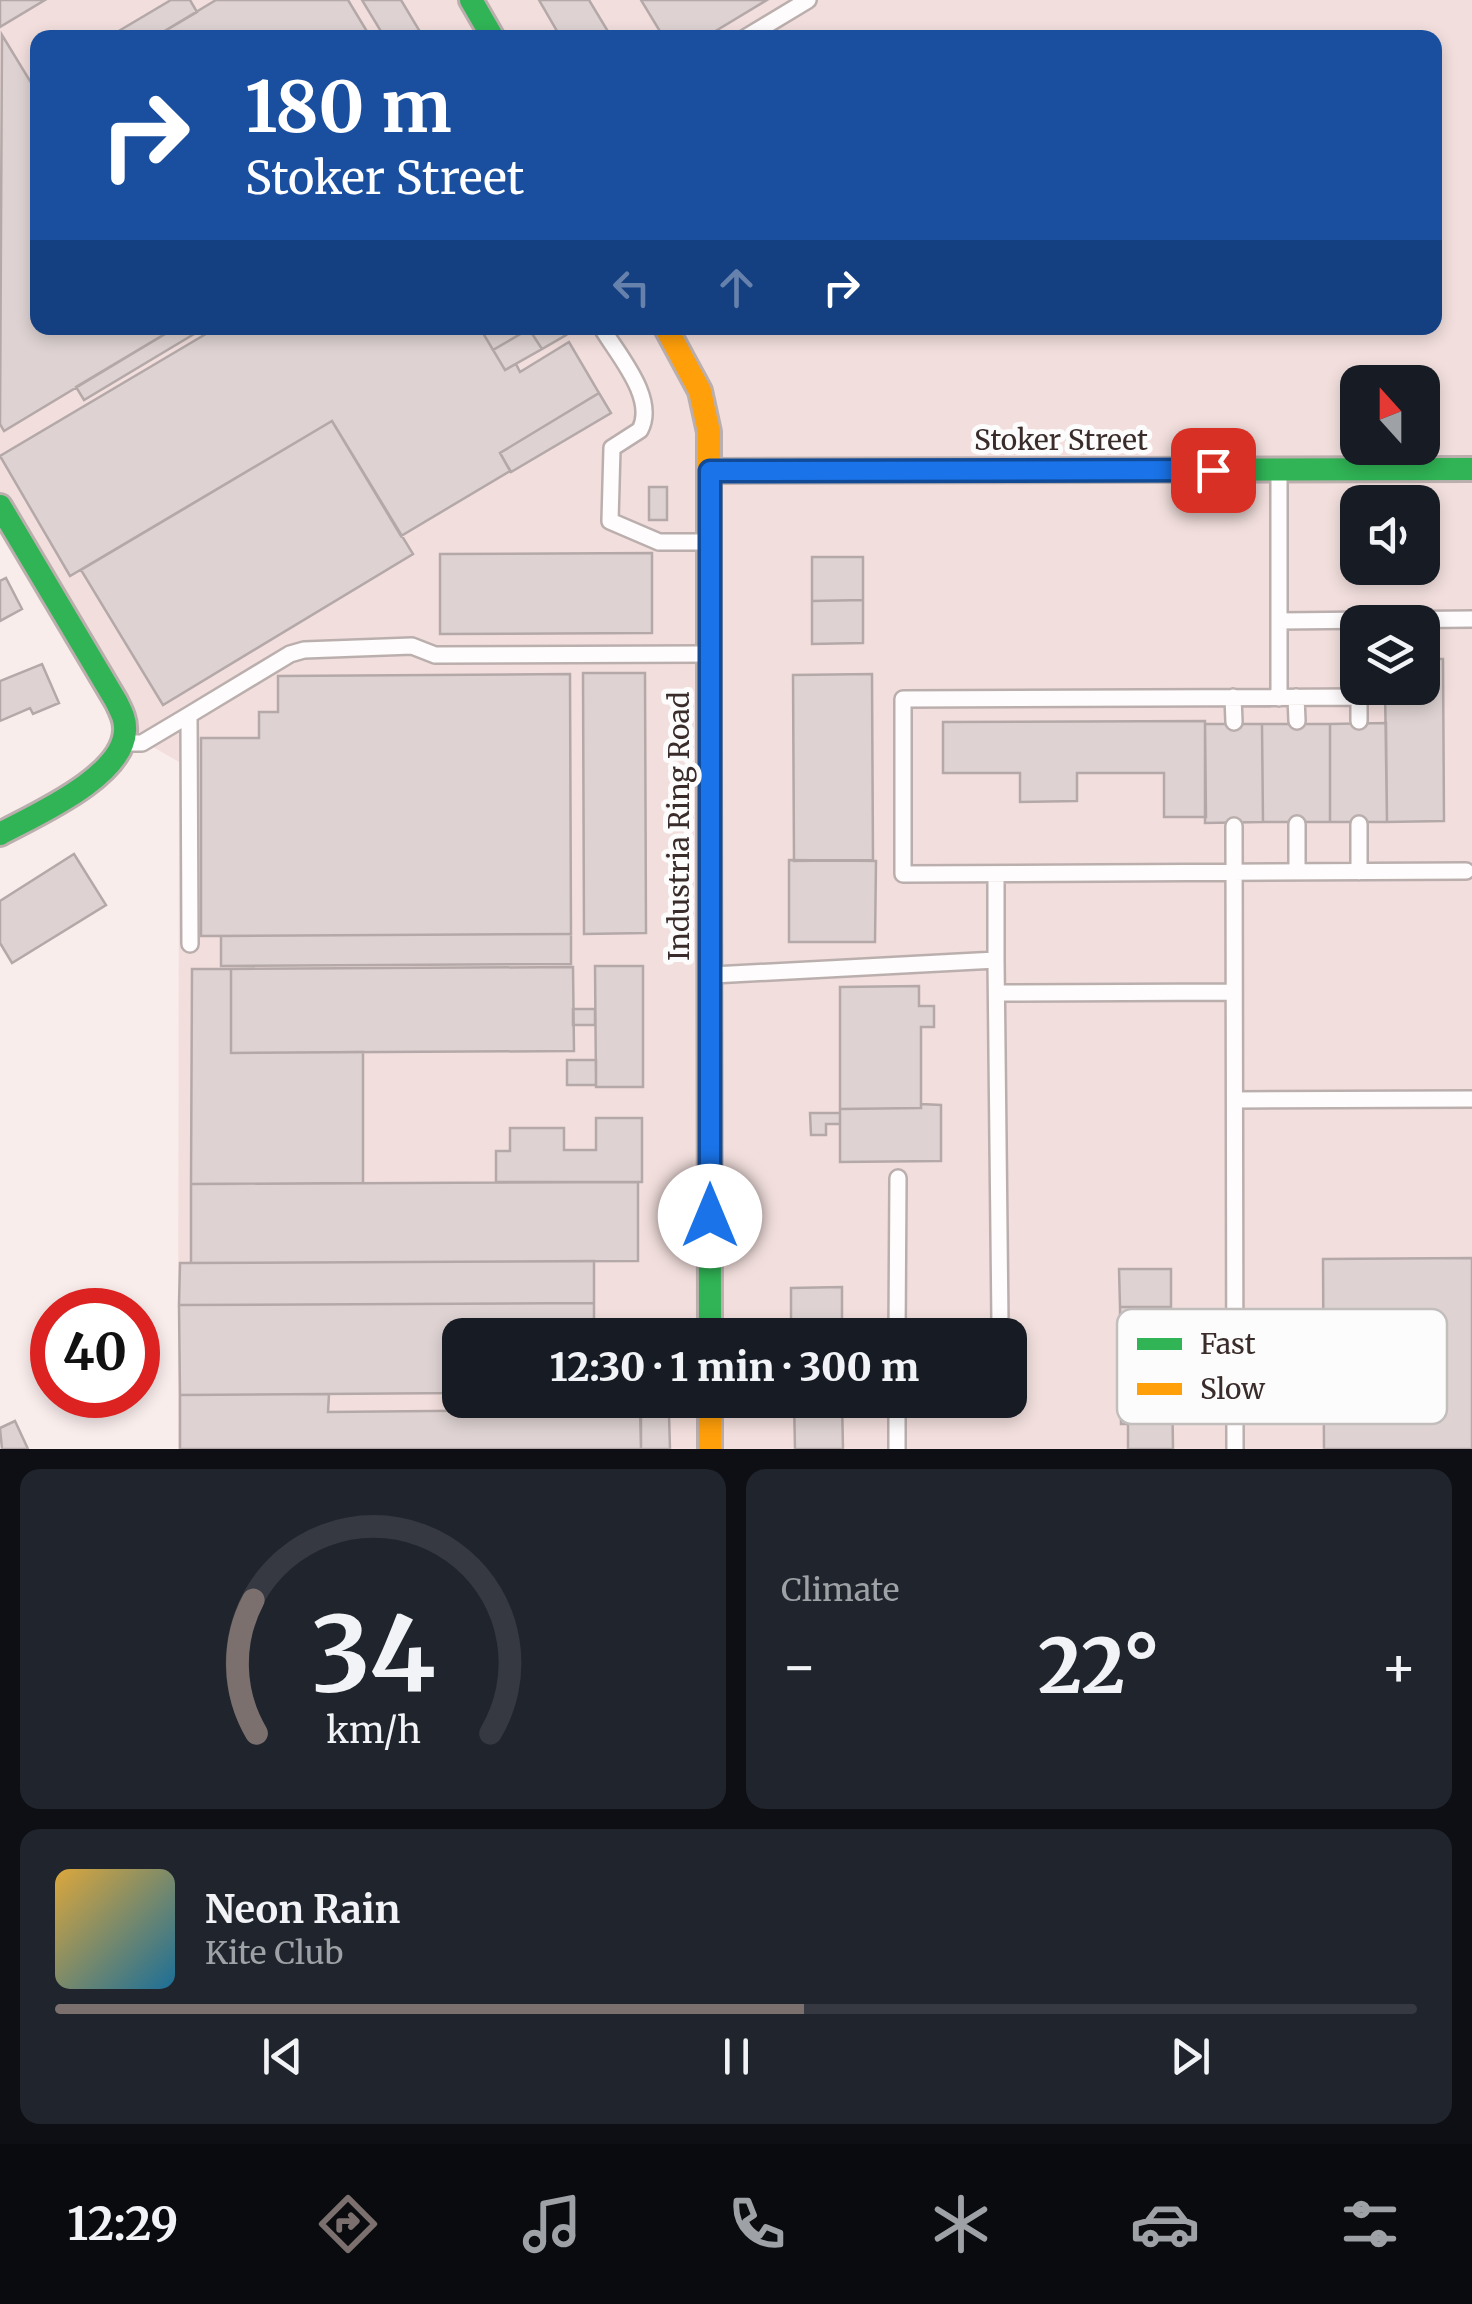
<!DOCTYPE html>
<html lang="en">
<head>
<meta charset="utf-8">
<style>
	body { margin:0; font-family:Merriweather,serif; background:#20242c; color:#f1f3f6; height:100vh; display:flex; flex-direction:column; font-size:38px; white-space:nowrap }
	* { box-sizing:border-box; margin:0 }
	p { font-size:32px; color:#9ea1a6 }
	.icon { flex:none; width:55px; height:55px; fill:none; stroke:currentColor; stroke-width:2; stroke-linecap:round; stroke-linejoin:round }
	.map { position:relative; height:1449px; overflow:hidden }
	.panel { display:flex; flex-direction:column; gap:20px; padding:20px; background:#0d0f14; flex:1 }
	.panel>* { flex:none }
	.banner { position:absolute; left:30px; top:30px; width:1412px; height:305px; border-radius:20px; box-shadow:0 5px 15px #0003; background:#1a4fa0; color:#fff; overflow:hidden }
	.needle { width:65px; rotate:339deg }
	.fabs { position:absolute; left:1340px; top:365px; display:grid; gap:20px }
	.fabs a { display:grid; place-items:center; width:100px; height:100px; border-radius:20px; background:#171b24; box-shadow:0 5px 15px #0003; font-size:50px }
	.speed { position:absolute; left:30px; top:1288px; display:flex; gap:20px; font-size:50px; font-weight:700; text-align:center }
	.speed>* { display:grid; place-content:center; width:130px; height:130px; border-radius:50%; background:#171b24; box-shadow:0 5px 15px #0003; line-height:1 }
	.speed .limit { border:15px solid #d22; background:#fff; color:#111 }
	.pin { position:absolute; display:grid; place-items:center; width:85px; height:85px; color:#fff; margin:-42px; border-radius:20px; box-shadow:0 5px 15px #0006 }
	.me { position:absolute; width:110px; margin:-55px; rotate:0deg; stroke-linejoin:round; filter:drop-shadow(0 0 8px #0008) }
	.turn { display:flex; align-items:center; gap:35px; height:210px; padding:0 50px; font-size:45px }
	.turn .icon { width:130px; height:130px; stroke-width:2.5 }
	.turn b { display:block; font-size:70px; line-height:85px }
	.lanes { display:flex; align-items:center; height:95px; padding:0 50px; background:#0003; justify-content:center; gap:50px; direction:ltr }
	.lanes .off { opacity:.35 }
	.big { font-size:75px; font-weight:800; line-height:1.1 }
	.panel .tile { flex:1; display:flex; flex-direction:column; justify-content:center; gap:15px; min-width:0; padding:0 35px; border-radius:20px; background:#20242c }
	.panel .dial { align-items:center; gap:0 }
	.dial svg { height:260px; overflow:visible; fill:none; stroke:#363941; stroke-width:7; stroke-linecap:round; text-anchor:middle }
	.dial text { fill:#f1f3f6; stroke:none }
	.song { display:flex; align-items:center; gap:30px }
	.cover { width:120px; height:120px; border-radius:15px; background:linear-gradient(135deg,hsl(40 70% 55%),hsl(200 70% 35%)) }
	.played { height:10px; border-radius:5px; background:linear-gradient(90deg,#7c706f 55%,#363941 55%) }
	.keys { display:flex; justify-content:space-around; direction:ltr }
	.heat { display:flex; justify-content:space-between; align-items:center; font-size:55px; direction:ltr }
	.panel .tiles { flex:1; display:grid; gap:20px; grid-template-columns:1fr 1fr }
	.tile:last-child { grid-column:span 2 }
	.trip { position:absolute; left:442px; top:1318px; width:585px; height:100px; border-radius:20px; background:#171b24; box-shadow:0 5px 15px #0003; font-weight:800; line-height:100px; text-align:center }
	.dock { display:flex; height:160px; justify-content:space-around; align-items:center; background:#090b0e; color:#9ea1a6 }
	.dock .icon { width:70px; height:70px }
	.dock .on { color:#7c706f }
	.dock b { font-size:45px; color:#f1f3f6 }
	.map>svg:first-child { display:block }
	.built { fill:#f2dfdd; fill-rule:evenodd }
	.building { fill:#ded3d2; stroke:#b4a9a8; stroke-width:2.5 }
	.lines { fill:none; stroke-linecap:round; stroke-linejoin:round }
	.lane-casing { stroke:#bbafae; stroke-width:20 }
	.fast-casing { stroke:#bbafae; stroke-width:28 }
	.slow-casing { stroke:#bbafae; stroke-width:28 }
	.lane { stroke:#fefcfc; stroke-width:15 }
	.fast { stroke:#30b455; stroke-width:22 }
	.slow { stroke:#ff9f0a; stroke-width:22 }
	.route-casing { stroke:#114b97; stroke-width:25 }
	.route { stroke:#1a73e8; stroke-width:18 }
	.labels { text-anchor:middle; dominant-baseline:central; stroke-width:10; stroke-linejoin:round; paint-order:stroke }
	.street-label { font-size:28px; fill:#392c2b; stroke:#fcfcfc }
	.key { fill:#fcfcfc; stroke:#c2bebd; stroke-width:2.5 }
	.key-label { font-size:28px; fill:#392c2b }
</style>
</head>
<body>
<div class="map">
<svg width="1472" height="1449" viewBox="0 0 1472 1449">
	<rect width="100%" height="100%" fill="#f9edec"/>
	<path class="built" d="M 0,0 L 1472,0 L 1472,1449 L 178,1449 L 179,762 L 127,732 L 0,504 ZM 38,38 L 1435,38 L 1435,328 L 38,328 ZM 1358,382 L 1422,382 L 1422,448 L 1358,448 ZM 1358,502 L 1422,502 L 1422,568 L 1358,568 ZM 1358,622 L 1422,622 L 1422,688 L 1358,688 ZM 460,1335 L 1010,1335 L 1010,1400 L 460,1400 Z"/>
	<path class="building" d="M 0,0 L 45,0 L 0,27 Z
		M 171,0 L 190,0 L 197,12 L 153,38 L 107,38 Z
		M 216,0 L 348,0 L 371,38 L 153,38 Z
		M 362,0 L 401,0 L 419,30 L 406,38 L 385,38 Z
		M 539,0 L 589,0 L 612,38 L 561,38 Z
		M 641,0 L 767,0 L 704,38 L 664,38 Z
		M 2,35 L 38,94 L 38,328 L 175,328 L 4,431 L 0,424 Z
		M 175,328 L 204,328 L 84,400 L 76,387 Z
		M 216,328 L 480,328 L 505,370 L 516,364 L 520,372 L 569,342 L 599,393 L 500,453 L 510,471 L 401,536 L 332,421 L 70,576 L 0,456 Z
		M 480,328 L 561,328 L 566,335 L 542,349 L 529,329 L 493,350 Z
		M 529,329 L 542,349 L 505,370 L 493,350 Z
		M 599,393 L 611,413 L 511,472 L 500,453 Z
		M 332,421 L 413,554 L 163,705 L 81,570 Z
		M 649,487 L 667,487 L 667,520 L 649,520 Z
		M 652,553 L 652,633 L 440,634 L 440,554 Z
		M 812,557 L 863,557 L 863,600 L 812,601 Z
		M 6,578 L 22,609 L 0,621 L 0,581 Z
		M 863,600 L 863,643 L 812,644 L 812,601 Z
		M 1422,659 L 1443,659 L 1444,821 L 1387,822 L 1385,688 L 1422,688 Z
		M 42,664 L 59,703 L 33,714 L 30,708 L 0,721 L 0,681 Z
		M 583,673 L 645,673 L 646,933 L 584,934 Z
		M 570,674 L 571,934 L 201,936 L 201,738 L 259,738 L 259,712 L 278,712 L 278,676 Z
		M 872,674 L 873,860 L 794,861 L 793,675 Z
		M 1205,721 L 1206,817 L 1164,817 L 1164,773 L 1077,773 L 1077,801 L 1020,802 L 1020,773 L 943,773 L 943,722 Z
		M 1386,723 L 1387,822 L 1330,822 L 1330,724 Z
		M 1205,724 L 1262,724 L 1263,822 L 1205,823 Z
		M 1262,724 L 1330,724 L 1330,822 L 1263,822 Z
		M 74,854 L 106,905 L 12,963 L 0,943 L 0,901 Z
		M 789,860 L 876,861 L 875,942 L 789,942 Z
		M 571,934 L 571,964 L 221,966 L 221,936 Z
		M 595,966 L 643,966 L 643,1087 L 596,1087 Z
		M 573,967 L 574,1051 L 231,1053 L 231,969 Z
		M 192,969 L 231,969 L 231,1053 L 363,1052 L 363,1183 L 191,1184 Z
		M 919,986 L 919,1006 L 934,1006 L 934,1027 L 921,1027 L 921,1108 L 840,1109 L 840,987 Z
		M 573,1009 L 595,1009 L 595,1025 L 573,1025 Z
		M 567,1060 L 596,1060 L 596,1085 L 567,1085 Z
		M 921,1104 L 941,1105 L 941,1161 L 840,1162 L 840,1109 L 921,1108 Z
		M 810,1113 L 840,1113 L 840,1124 L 826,1124 L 826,1135 L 811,1135 Z
		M 596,1118 L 642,1118 L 642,1182 L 496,1182 L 496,1151 L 510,1151 L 510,1128 L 564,1128 L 564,1150 L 596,1150 Z
		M 638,1182 L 638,1261 L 191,1263 L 191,1184 Z
		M 1472,1258 L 1472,1449 L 1324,1449 L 1323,1259 Z
		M 594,1261 L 594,1303 L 179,1305 L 180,1263 Z
		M 1119,1269 L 1171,1269 L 1171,1307 L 1120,1307 Z
		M 842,1287 L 842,1329 L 875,1328 L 875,1335 L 791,1335 L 791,1288 Z
		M 594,1303 L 594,1335 L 460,1335 L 460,1393 L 180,1395 L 179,1305 Z
		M 1120,1307 L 1171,1307 L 1173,1449 L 1128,1449 L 1128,1424 L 1121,1424 Z
		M 329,1394 L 328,1412 L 640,1409 L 641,1449 L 180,1449 L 180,1395 Z
		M 794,1400 L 842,1400 L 843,1449 L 795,1449 Z
		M 669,1414 L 670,1449 L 641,1449 L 641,1415 Z
		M 15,1421 L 28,1449 L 2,1449 L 0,1428 Z"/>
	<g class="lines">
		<g class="lane-casing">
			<path id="lane" d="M 745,38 L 808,0
				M 602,328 C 617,354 657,398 640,430 L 612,448 L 610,521 L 659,542 L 705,542
				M 1279,621 L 1472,619
				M 1233,697 L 1234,722
				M 1296,697 L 1297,721
				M 1279,698 L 1279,474
				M 1359,721 L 1359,697 L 903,699 L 903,874 L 1466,871
				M 126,743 L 142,743 L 189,715
				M 1297,824 L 1297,872
				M 1359,824 L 1359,872
				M 1234,826 L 1235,1449
				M 996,874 L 996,960
				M 190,944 L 189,715 L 290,654 L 304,650 L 412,646 L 435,655 L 706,654
				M 713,975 L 996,960 L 1000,1324
				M 997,993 L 1234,992
				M 1235,1100 L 1472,1099
				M 897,1335 L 898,1178
				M 897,1400 L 897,1449"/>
		</g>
		<g class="fast-casing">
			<path id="fast" d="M 471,0 L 493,38
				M 710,471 L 1472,469
				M 0,506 L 116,701 C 121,711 126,720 125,731 C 123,777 35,815 0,834
				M 709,755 L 710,1335"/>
		</g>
		<g class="slow-casing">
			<path id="slow" d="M 666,328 L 700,391 L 709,432 L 709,755
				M 710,1400 L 710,1449"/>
		</g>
		<use href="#lane" class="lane"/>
		<use href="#fast" class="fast"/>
		<use href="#slow" class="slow"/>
	</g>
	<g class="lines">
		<g class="route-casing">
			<path id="route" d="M 710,1216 L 710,471 L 1213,470"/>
		</g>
		<use href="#route" class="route"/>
	</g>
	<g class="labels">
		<g class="street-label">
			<text x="1061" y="440">Stoker Street</text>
			<text transform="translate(679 826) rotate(-90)">Industria Ring Road</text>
		</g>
	</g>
	<rect x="1117" y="1309" width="330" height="115" rx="15" class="key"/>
	<rect x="1137" y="1338" width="45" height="12" fill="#30b455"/>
	<rect x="1137" y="1383" width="45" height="12" fill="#ff9f0a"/>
	<g class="key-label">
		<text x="1200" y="1354">Fast</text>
		<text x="1200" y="1399">Slow</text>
	</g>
</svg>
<div class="fabs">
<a><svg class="needle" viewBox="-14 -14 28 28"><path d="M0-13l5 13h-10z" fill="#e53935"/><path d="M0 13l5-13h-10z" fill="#9ea1a6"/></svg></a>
<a><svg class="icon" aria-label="sound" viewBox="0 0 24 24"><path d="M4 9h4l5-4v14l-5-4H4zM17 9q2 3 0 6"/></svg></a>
<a><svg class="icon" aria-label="layers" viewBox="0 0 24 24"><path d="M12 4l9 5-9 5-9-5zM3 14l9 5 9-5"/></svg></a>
</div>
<div class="speed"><div class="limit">40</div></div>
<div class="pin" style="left:1213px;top:470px;background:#d93025"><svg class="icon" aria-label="arrive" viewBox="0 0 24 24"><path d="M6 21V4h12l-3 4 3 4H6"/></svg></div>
<svg class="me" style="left:710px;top:1216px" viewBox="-20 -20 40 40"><circle r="19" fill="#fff"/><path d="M0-13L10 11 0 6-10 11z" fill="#1a73e8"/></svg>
<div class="trip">12:30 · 1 min · 300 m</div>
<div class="banner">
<div class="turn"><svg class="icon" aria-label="right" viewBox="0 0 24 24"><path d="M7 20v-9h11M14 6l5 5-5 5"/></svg><div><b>180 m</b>Stoker Street</div></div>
<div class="lanes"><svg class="icon off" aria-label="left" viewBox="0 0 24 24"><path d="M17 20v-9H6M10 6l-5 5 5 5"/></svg><svg class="icon off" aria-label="ahead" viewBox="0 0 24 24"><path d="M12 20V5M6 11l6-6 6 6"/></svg><svg class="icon" aria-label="right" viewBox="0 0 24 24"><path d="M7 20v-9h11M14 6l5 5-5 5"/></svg></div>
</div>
</div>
<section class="panel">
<div class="tiles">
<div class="tile dial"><svg viewBox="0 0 100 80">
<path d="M14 69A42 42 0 1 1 86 69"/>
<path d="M14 69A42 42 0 0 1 13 28" stroke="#7c706f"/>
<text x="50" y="56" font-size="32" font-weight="700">34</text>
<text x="50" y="72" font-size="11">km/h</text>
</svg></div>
<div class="tile"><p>Climate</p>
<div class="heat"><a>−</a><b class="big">22°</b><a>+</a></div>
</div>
<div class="tile">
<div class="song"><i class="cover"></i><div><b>Neon Rain</b><p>Kite Club</p></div></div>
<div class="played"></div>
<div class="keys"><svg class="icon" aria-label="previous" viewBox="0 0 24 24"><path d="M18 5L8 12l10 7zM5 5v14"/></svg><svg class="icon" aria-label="pause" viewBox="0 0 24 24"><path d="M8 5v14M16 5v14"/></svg><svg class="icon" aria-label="next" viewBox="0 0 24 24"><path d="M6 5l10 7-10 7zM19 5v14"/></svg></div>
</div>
</div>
</section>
<nav class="dock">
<b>12:29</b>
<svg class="icon on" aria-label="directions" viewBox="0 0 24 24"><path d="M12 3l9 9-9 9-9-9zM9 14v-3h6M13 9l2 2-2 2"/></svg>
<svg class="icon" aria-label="music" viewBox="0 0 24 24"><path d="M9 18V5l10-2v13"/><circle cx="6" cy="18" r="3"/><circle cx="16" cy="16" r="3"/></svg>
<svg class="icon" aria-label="phone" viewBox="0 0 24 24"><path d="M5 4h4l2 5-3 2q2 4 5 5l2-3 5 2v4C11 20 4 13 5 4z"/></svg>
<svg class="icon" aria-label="climate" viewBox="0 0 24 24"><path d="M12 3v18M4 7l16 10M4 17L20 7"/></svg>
<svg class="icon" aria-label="car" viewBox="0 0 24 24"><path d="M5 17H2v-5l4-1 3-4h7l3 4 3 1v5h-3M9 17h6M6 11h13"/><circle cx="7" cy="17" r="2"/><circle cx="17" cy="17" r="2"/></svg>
<svg class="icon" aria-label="filters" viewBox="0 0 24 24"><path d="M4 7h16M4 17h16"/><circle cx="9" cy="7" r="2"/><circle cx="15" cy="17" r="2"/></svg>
</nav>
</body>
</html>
